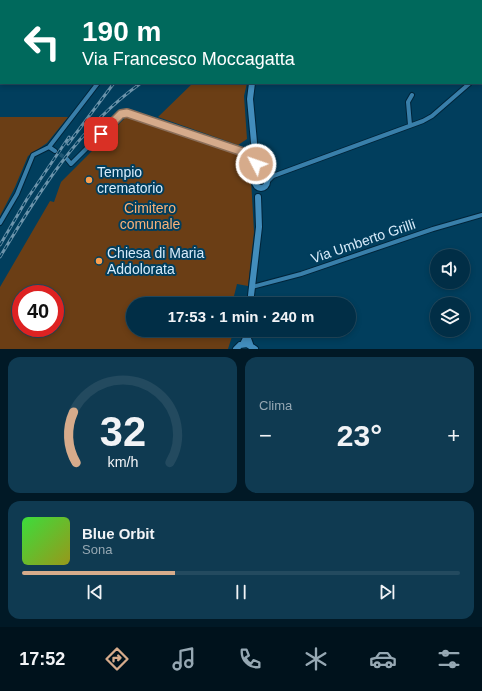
<!DOCTYPE html>
<html lang="it">
<head>
<meta charset="utf-8">
<style>
	body { margin:0; font-family:Helvetica,sans-serif; background:#0f3a51; color:#f1f3f6; height:100vh; display:flex; flex-direction:column; font-size:15px; white-space:nowrap }
	* { box-sizing:border-box; margin:0 }
	p { font-size:13px; color:#96a8b3 }
	.icon { flex:none; width:22px; height:22px; fill:none; stroke:currentColor; stroke-width:2; stroke-linecap:round; stroke-linejoin:round }
	.map { position:relative; height:349px; overflow:hidden }
	.drawer { display:flex; flex-direction:column; gap:8px; padding:8px; background:#011926; flex:1 }
	.drawer>* { flex:none }
	.guide { position:absolute; left:0px; top:0px; width:482px; height:84px; box-shadow:0 2px 6px #0003,0 0 0 1px #234a5f; background:#00695c; color:#fff; overflow:hidden }
	.buttons { position:absolute; left:430px; top:249px; display:grid; gap:8px }
	.buttons a { display:grid; place-items:center; width:40px; height:40px; border-radius:50%; background:#012e46; box-shadow:0 2px 6px #0003,0 0 0 1px #234a5f; font-size:20px }
	.speed { position:absolute; left:12px; top:285px; display:flex; gap:8px; font-size:20px; font-weight:700; text-align:center }
	.speed>* { display:grid; place-content:center; width:52px; height:52px; border-radius:50%; background:#012e46; box-shadow:0 2px 6px #0003,0 0 0 1px #234a5f; line-height:1 }
	.speed .limit { border:6px solid #d22; background:#fff; color:#111 }
	.pin { position:absolute; display:grid; place-items:center; width:34px; height:34px; color:#fff; margin:-17px; border-radius:8px; box-shadow:0 2px 6px #0006 }
	.me { position:absolute; width:44px; margin:-22px; rotate:311deg; stroke-linejoin:round; filter:drop-shadow(0 0 3px #0008) }
	.turn { display:flex; align-items:center; gap:14px; height:84px; padding:0 16px; font-size:18px }
	.turn .icon { width:52px; height:52px; stroke-width:2.5 }
	.turn b { display:block; font-size:28px; line-height:34px }
	.big { font-size:30px; font-weight:700; line-height:1.1 }
	.drawer .card { flex:1; display:flex; flex-direction:column; justify-content:center; gap:6px; min-width:0; padding:0 14px; border-radius:12px; background:#0f3a51 }
	.drawer .dial { align-items:center; gap:0 }
	.dial svg { height:104px; overflow:visible; fill:none; stroke:#234a5f; stroke-width:7; stroke-linecap:round; text-anchor:middle }
	.dial text { fill:#f1f3f6; stroke:none }
	.song { display:flex; align-items:center; gap:12px }
	.cover { width:48px; height:48px; border-radius:6px; background:linear-gradient(135deg,hsl(120 70% 55%),hsl(60 70% 35%)) }
	.played { height:4px; border-radius:2px; background:linear-gradient(90deg,#d6ab8b 35%,#234a5f 35%) }
	.keys { display:flex; justify-content:space-around; direction:ltr }
	.heat { display:flex; justify-content:space-between; align-items:center; font-size:22px; direction:ltr }
	.drawer .tiles { flex:1; display:grid; gap:8px; grid-template-columns:1fr 1fr }
	.card:last-child { grid-column:span 2 }
	.trip { position:absolute; left:126px; top:297px; width:230px; height:40px; border-radius:20px; background:#012e46; box-shadow:0 2px 6px #0003,0 0 0 1px #234a5f; font-weight:700; line-height:40px; text-align:center }
	.tab-bar { display:flex; height:64px; justify-content:space-around; align-items:center; background:#00121c; color:#96a8b3 }
	.tab-bar .icon { width:28px; height:28px }
	.tab-bar .selected { color:#d6ab8b }
	.tab-bar b { font-size:18px; color:#f1f3f6 }
	.map>svg:first-child { display:block }
	.green { fill:#6b3e15; fill-rule:evenodd }
	.lines { fill:none; stroke-linecap:round; stroke-linejoin:round }
	.street-tunnel { stroke:#215875; stroke-width:4; stroke-dasharray:4 2; stroke-linecap:butt }
	.street-casing { stroke:#002439; stroke-width:6 }
	.secondary-casing { stroke:#002439; stroke-width:8 }
	.street { stroke:#397faa; stroke-width:4 }
	.secondary { stroke:#428dbc; stroke-width:6 }
	.rail-casing { stroke:#6c94ab; stroke-width:3 }
	.rail { stroke:#013e5d; stroke-width:1.5; stroke-dasharray:4.5; stroke-linecap:butt }
	.route-casing { stroke:#8b6f5a; stroke-width:10 }
	.route { stroke:#d6ab8b; stroke-width:7 }
	.poi-dot { fill:#fa9f4f; stroke:#013e5d; stroke-width:1.5 }
	.labels { text-anchor:middle; dominant-baseline:central; stroke-width:4; stroke-linejoin:round; paint-order:stroke }
	.poi-label { font-size:14px; fill:#d7ebfa; stroke:#013e5d; text-anchor:start }
	.park-label { font-size:14px; fill:#f9b279; stroke:#013e5d }
	.street-label { font-size:14px; fill:#d7ebfa; stroke:#013e5d }
</style>
</head>
<body>
<div class="map">
<svg width="482" height="349" viewBox="0 0 482 349">
	<rect width="100%" height="100%" fill="#013e5d"/>
	<path class="green" d="M 193,83 L 247,83 L 244,96 L 247,139 L 238,145 L 158,117 Z
		M 127,116 L 242,154 L 250,161 L 254,232 L 248,286 L 237,284 L 232,304 L 133,304 L 133,330 L 234,330 L 228,349 L 0,349 L 0,287 L 50,201 L 54,202 L 61,182 ZM 21,294 L 55,294 L 55,328 L 21,328 Z
		M 0,117 L 68,117 L 47,143 L 28,156 L 15,187 L 0,216 Z"/>
	<g class="lines">
		<path class="street-tunnel" d="M 55,151 L 67,159"/>
		<g class="street-casing">
			<path id="street" d="M 364,0 L 374,1
				M 166,1 L 167,0
				M 276,1 L 291,0
				M 481,34 L 482,35
				M 481,78 L 482,78
				M 410,125 L 408,102 L 412,95
				M 49,147 L 55,151
				M 67,159 L 71,164 L 121,114 L 127,113 L 243,152 L 256,162
				M 273,176 L 423,121 L 432,116 L 470,83
				M 265,177 L 273,176 L 267,182
				M 0,223 L 17,194 L 33,155 L 49,147 L 98,83
				M 252,287 L 301,274 L 433,229 L 482,215"/>
		</g>
		<g class="secondary-casing">
			<path id="secondary" d="M 276,1 L 277,0
				M 252,83 L 250,99 L 256,164
				M255 182a6 6 0 1 1 12 0a6 6 0 1 1-12 0Z
				M 255,180 L 256,164 L 261,175
				M 250,304 L 259,227 L 258,197
				M 243,344 L 247,336 L 250,344
				M 236,349 L 240,345 L 247,344 L 255,349"/>
		</g>
		<use href="#street" class="street"/>
		<use href="#secondary" class="secondary"/>
		<g class="rail-casing">
			<path id="rail" d="M 183,1 L 184,0
				M 481,51 L 482,52
				M 68,144 L 114,83
				M 0,245 L 27,199 L 69,137
				M 0,257 C 39,192 78,128 141,83"/>
		</g>
		<use href="#rail" class="rail"/>
	</g>
	<g class="lines">
		<g class="route-casing">
			<path id="route" d="M 101,134 L 121,114 L 127,113 L 243,152 L 256,162 L 256,164"/>
		</g>
		<use href="#route" class="route"/>
	</g>
	<g class="poi-dot">
		<circle cx="89" cy="180" r="4"/>
		<circle cx="99" cy="261" r="4"/>
	</g>
	<g class="labels">
		<g class="poi-label">
			<text x="97" y="172">Tempio<tspan x="97" dy="16">crematorio</tspan></text>
			<text x="107" y="253">Chiesa di Maria<tspan x="107" dy="16">Addolorata</tspan></text>
		</g>
		<g class="park-label">
			<text x="150" y="208">Cimitero<tspan x="150" dy="16">comunale</tspan></text>
		</g>
		<g class="street-label">
			<text transform="translate(363 241) rotate(-19)">Via Umberto Grilli</text>
		</g>
	</g>
</svg>
<div class="buttons">
<a><svg class="icon" aria-label="sound" viewBox="0 0 24 24"><path d="M4 9h4l5-4v14l-5-4H4zM17 9q2 3 0 6"/></svg></a>
<a><svg class="icon" aria-label="layers" viewBox="0 0 24 24"><path d="M12 4l9 5-9 5-9-5zM3 14l9 5 9-5"/></svg></a>
</div>
<div class="speed"><div class="limit">40</div></div>
<div class="pin" style="left:101px;top:134px;background:#d93025"><svg class="icon" aria-label="arrive" viewBox="0 0 24 24"><path d="M6 21V4h12l-3 4 3 4H6"/></svg></div>
<svg class="me" style="left:256px;top:164px" viewBox="-20 -20 40 40"><circle r="17" fill="#d6ab8b" stroke="#fff" stroke-width="3"/><path d="M0-11L8 9 0 5-8 9z" fill="#fff"/></svg>
<div class="trip">17:53 · 1 min · 240 m</div>
<div class="guide">
<div class="turn"><svg class="icon" aria-label="left" viewBox="0 0 24 24"><path d="M17 20v-9H6M10 6l-5 5 5 5"/></svg><div><b>190 m</b>Via Francesco Moccagatta</div></div>
</div>
</div>
<section class="drawer">
<div class="tiles">
<div class="card dial"><svg viewBox="0 0 100 80">
<path d="M14 69A42 42 0 1 1 86 69"/>
<path d="M14 69A42 42 0 0 1 12 30" stroke="#d6ab8b"/>
<text x="50" y="56" font-size="32" font-weight="700">32</text>
<text x="50" y="72" font-size="11">km/h</text>
</svg></div>
<div class="card"><p>Clima</p>
<div class="heat"><a>−</a><b class="big">23°</b><a>+</a></div>
</div>
<div class="card">
<div class="song"><i class="cover"></i><div><b>Blue Orbit</b><p>Sona</p></div></div>
<div class="played"></div>
<div class="keys"><svg class="icon" aria-label="previous" viewBox="0 0 24 24"><path d="M18 5L8 12l10 7zM5 5v14"/></svg><svg class="icon" aria-label="pause" viewBox="0 0 24 24"><path d="M8 5v14M16 5v14"/></svg><svg class="icon" aria-label="next" viewBox="0 0 24 24"><path d="M6 5l10 7-10 7zM19 5v14"/></svg></div>
</div>
</div>
</section>
<nav class="tab-bar">
<b>17:52</b>
<svg class="icon selected" aria-label="directions" viewBox="0 0 24 24"><path d="M12 3l9 9-9 9-9-9zM9 14v-3h6M13 9l2 2-2 2"/></svg>
<svg class="icon" aria-label="music" viewBox="0 0 24 24"><path d="M9 18V5l10-2v13"/><circle cx="6" cy="18" r="3"/><circle cx="16" cy="16" r="3"/></svg>
<svg class="icon" aria-label="phone" viewBox="0 0 24 24"><path d="M5 4h4l2 5-3 2q2 4 5 5l2-3 5 2v4C11 20 4 13 5 4z"/></svg>
<svg class="icon" aria-label="climate" viewBox="0 0 24 24"><path d="M12 3v18M4 7l16 10M4 17L20 7"/></svg>
<svg class="icon" aria-label="car" viewBox="0 0 24 24"><path d="M5 17H2v-5l4-1 3-4h7l3 4 3 1v5h-3M9 17h6M6 11h13"/><circle cx="7" cy="17" r="2"/><circle cx="17" cy="17" r="2"/></svg>
<svg class="icon" aria-label="filters" viewBox="0 0 24 24"><path d="M4 7h16M4 17h16"/><circle cx="9" cy="7" r="2"/><circle cx="15" cy="17" r="2"/></svg>
</nav>
</body>
</html>
